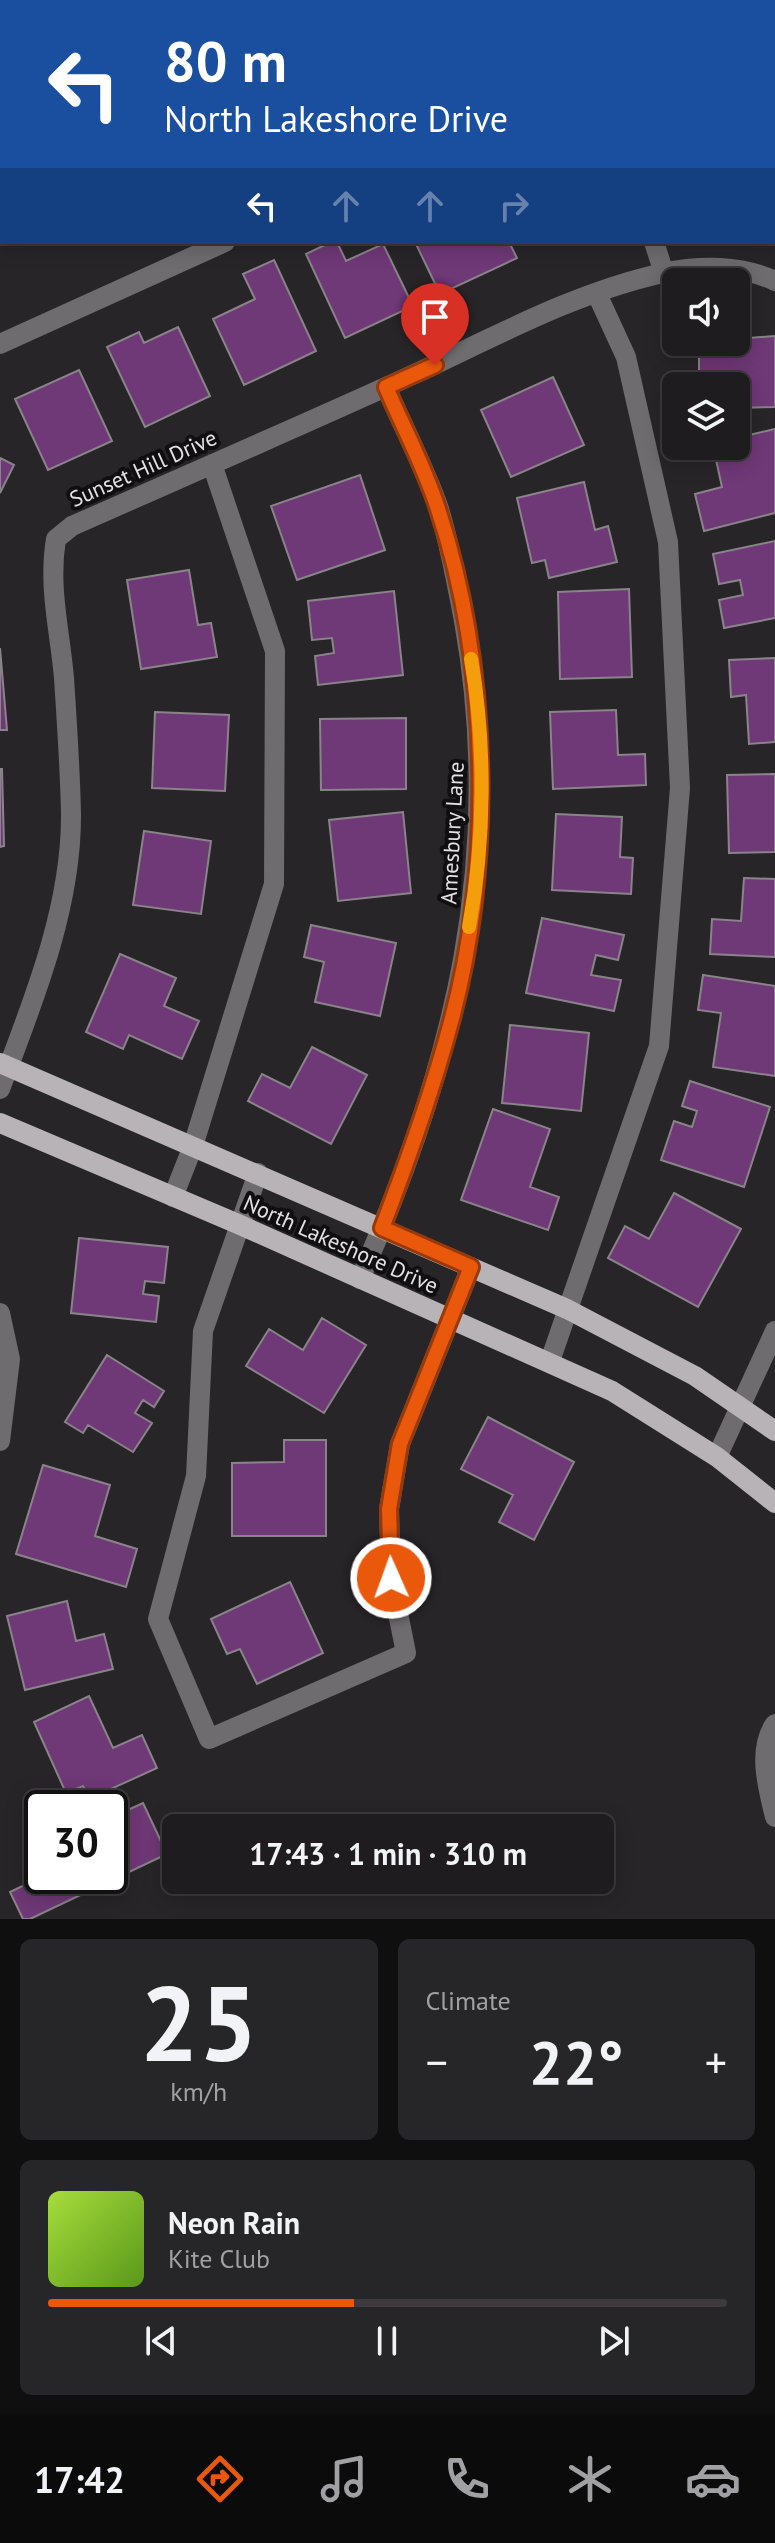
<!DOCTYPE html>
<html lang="en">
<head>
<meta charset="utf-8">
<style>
	body { margin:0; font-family:"PT Sans",sans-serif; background:#262527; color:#f1f3f6; height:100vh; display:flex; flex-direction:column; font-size:30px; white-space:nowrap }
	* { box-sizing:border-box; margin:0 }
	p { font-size:26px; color:#a1a1a4 }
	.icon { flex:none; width:44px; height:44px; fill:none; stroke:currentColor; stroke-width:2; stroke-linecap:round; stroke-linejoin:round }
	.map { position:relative; height:1919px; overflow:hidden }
	.side { display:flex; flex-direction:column; gap:20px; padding:20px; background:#100f10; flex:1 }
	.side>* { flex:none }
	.banner { position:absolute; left:0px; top:0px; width:776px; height:244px; box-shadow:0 4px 20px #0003,0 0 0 2px #3c3a3c; background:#1a4fa0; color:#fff; overflow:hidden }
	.controls { position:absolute; left:662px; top:268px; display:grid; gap:16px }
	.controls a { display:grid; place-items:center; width:88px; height:88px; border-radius:12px; background:#1e1c1e; box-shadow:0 4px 20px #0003,0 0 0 2px #3c3a3c; font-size:40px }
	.speed { position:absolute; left:24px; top:1790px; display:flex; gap:16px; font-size:40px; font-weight:700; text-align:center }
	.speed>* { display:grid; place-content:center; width:104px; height:104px; border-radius:50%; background:#1e1c1e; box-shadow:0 4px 20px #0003,0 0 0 2px #3c3a3c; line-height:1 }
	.speed .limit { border:4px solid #111; border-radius:12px; background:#fff; color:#111 }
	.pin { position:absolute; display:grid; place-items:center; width:68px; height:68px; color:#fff; margin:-82px -34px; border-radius:50% 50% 50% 0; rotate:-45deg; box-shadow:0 0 8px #0007 }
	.pin .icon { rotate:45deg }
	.me { position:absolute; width:88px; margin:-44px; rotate:358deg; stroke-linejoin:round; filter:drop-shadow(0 0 6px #0008) }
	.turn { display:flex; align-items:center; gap:28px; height:168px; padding:0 32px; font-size:36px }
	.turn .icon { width:104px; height:104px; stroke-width:2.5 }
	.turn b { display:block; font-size:56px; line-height:68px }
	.lanes { display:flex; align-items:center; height:76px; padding:0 32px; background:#0003; justify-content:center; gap:40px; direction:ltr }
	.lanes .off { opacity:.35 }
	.big { font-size:60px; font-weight:700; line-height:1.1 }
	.side .widget { flex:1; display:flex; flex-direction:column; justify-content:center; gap:12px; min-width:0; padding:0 28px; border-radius:12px; background:#262527 }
	.side .dial { align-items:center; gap:0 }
	.dial b { font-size:104px; line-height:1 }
	.song { display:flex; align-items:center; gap:24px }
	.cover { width:96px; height:96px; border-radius:12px; background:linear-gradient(135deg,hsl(80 70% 55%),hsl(90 70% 35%)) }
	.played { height:8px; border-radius:4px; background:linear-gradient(90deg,#ea580c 45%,#3c3a3c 45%) }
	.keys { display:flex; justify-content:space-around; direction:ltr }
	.heat { display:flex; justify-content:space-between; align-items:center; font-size:44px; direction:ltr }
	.side .tiles { flex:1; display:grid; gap:20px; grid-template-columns:1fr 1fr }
	.widget:last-child { grid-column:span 2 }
	.trip { position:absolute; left:162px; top:1814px; width:452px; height:80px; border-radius:12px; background:#1e1c1e; box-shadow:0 4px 20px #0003,0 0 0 2px #3c3a3c; font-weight:700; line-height:80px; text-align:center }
	.dock { display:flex; height:128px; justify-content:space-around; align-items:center; background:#0c0b0c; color:#a1a1a4 }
	.dock .icon { width:56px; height:56px }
	.dock .active { color:#ea580c }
	.dock b { font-size:36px; color:#f1f3f6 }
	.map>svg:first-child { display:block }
	.building { fill:#6f3877; stroke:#898489; stroke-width:2 }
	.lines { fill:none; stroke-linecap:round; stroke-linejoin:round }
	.minor { stroke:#6e6c6e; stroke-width:20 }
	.major { stroke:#b7b3b7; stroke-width:20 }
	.route-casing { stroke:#983908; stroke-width:20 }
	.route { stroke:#ea580c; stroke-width:14 }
	.slow { stroke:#f59e0b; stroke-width:14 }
	.labels { text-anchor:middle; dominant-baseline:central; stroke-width:8; stroke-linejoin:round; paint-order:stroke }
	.street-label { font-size:22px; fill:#e3e1e4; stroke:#100e10 }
</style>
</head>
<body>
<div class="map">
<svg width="775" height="1919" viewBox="0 0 775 1919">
	<rect width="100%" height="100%" fill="#282528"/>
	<path class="building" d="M 365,0 L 489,0 L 488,2 Z
		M 331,242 L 337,242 L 346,261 L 383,244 L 413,306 L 345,338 L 306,254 Z
		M 415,242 L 509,242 L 517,258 L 440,294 Z
		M 274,260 L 316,351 L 244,385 L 213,319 L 255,299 L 243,274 Z
		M 178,327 L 210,396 L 145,427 L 107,347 L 139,332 L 144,343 Z
		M 775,336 L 775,407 L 736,408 L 736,386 L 680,386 L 680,372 L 699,372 L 699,342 Z
		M 79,370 L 112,441 L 48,470 L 15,399 Z
		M 553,377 L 584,445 L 511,477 L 481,410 Z
		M 775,429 L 775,513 L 704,531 L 695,494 L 722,487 L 713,446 L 736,446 L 736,438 Z
		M 0,458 L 14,465 L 0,493 Z
		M 360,475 L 385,550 L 297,580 L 271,506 Z
		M 584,482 L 595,530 L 608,526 L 617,562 L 549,578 L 545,560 L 532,563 L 517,498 Z
		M 775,541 L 775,618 L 724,628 L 719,600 L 743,595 L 740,580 L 719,584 L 713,554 Z
		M 189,570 L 198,625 L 211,623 L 217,657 L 141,669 L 127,580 Z
		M 629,589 L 632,677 L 560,679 L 558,592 Z
		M 394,591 L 403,675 L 318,685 L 315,656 L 334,653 L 332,638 L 312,640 L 308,601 Z
		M 0,648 L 7,730 L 0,730 Z
		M 775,658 L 775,742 L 749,744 L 746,695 L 731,697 L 729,660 Z
		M 616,710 L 618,755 L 645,754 L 646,785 L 553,789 L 550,712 Z
		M 155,712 L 229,715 L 225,791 L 152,788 Z
		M 406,718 L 406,789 L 321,790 L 320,719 Z
		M 0,769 L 2,769 L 4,846 L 0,847 Z
		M 775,774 L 775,852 L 729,853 L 727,775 Z
		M 403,812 L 411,893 L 338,901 L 329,820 Z
		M 556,814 L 622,817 L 620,857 L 633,858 L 631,894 L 552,890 Z
		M 144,831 L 211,841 L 201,914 L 133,905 Z
		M 744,878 L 775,879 L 775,957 L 710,954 L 712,919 L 741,921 Z
		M 542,918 L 624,935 L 618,960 L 596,955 L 591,975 L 621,980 L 614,1011 L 526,993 Z
		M 311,925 L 396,943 L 380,1016 L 315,1002 L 324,962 L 304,957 Z
		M 120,954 L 176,978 L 164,1006 L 199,1021 L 182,1059 L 129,1035 L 123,1049 L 86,1032 Z
		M 703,975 L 775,986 L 775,1076 L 713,1067 L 721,1013 L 698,1010 Z
		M 510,1025 L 589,1033 L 581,1111 L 502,1103 Z
		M 312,1047 L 367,1075 L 331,1144 L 248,1101 L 262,1074 L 290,1088 Z
		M 690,1081 L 770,1107 L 744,1187 L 661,1160 L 674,1121 L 692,1127 L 697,1111 L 682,1106 Z
		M 493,1109 L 550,1129 L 530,1187 L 559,1197 L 548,1230 L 461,1200 Z
		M 674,1193 L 741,1229 L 698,1307 L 608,1258 L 625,1226 L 649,1239 Z
		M 79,1238 L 168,1247 L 164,1283 L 145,1281 L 143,1294 L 159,1296 L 156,1322 L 71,1313 Z
		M 322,1318 L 366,1345 L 324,1413 L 246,1366 L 269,1329 L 303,1350 Z
		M 107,1355 L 164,1391 L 154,1407 L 143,1400 L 135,1413 L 152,1423 L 133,1452 L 88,1425 L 83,1433 L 65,1422 Z
		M 488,1417 L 574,1462 L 534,1540 L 499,1522 L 513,1495 L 461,1469 Z
		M 284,1440 L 326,1440 L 326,1536 L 232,1536 L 232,1463 L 284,1462 Z
		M 43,1465 L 110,1485 L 95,1536 L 137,1549 L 126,1587 L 16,1554 Z
		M 290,1582 L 323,1653 L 257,1684 L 240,1649 L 227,1654 L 211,1619 Z
		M 67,1601 L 76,1641 L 104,1634 L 113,1669 L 25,1690 L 7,1616 Z
		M 89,1696 L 113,1748 L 142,1735 L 157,1768 L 89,1799 L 83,1786 L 66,1793 L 34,1722 Z
		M 143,1803 L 167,1854 L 30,1919 L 23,1919 L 10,1892 L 33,1881 L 23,1859 L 42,1850 L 42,1876 L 110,1876 L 110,1818 Z"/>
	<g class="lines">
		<path class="minor" d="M 275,2 L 276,0
			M 0,152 L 2,152
			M 654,242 L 664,273
			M 0,344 L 225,242
			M 0,1089 C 33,1002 72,907 71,813 C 70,768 67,723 64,678 C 60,631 48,587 56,539 L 72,526 C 185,476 298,427 410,376 C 493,338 573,293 663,273 C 700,265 741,265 775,281
			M 258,1173 L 203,1331 L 196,1476 L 158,1619 L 209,1739 L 406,1653 L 391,1578 L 389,1509 L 400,1444 L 471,1267
			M 173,1197 L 193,1146 L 274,884 L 275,651 L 212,464
			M 360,1279 C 455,1062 506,858 464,621 C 457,584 450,545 439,509 C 425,468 403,427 386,387
			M 0,1313 L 10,1359 L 0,1441
			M 550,1361 L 659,1046 L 680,788 L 668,542 L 626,357 L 597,294
			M 717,1457 L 775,1331
			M 775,1724 C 757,1750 768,1788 775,1817"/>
		<path class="major" d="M 0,1063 L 567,1309 L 695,1376 L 775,1431
			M 0,1123 L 238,1224 L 612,1391 L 717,1457 L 775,1503"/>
	</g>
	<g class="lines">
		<g class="route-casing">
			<path id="route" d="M 391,1578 L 389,1509 L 400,1444 L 471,1267 L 382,1228 C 408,1160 432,1093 451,1022 C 494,862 490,667 438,509 C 425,468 403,427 386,387 L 435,365"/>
		</g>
		<use href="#route" class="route"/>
		<path class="slow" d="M 469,927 C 485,841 486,745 471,659"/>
	</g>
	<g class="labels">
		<g class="street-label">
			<text transform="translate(143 468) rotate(-24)">Sunset Hill Drive</text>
			<text transform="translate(452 833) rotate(-87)">Amesbury Lane</text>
			<text transform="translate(341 1244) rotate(24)">North Lakeshore Drive</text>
		</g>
	</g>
</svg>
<div class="controls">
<a><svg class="icon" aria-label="sound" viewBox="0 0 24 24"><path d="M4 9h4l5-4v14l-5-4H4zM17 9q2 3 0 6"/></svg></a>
<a><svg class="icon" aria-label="layers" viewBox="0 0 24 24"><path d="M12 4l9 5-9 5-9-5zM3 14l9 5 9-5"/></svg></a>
</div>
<div class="speed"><div class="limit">30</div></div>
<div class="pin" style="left:435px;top:365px;background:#d93025"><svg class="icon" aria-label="arrive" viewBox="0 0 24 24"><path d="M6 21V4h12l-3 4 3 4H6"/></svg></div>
<svg class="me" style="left:391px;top:1578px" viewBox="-20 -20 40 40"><circle r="17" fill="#ea580c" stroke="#fff" stroke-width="3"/><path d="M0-11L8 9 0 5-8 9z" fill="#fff"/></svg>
<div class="trip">17:43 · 1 min · 310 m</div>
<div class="banner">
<div class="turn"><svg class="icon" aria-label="left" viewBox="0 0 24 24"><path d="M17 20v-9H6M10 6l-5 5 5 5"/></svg><div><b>80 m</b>North Lakeshore Drive</div></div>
<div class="lanes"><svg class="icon" aria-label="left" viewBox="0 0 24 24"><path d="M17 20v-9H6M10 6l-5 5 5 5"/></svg><svg class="icon off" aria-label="ahead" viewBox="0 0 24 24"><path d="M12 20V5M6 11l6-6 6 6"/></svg><svg class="icon off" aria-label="ahead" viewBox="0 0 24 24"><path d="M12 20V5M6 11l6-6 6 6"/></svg><svg class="icon off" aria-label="right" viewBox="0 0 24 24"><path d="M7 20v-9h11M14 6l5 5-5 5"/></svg></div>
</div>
</div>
<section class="side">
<div class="tiles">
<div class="widget dial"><b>25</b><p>km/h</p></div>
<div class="widget"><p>Climate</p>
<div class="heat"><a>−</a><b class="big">22°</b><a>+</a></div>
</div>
<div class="widget">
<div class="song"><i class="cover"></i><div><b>Neon Rain</b><p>Kite Club</p></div></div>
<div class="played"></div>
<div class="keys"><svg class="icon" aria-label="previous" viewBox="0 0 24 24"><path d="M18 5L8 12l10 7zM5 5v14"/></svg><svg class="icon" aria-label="pause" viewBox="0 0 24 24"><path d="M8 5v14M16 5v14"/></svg><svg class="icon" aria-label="next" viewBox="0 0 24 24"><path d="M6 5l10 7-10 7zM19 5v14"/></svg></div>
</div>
</div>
</section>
<nav class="dock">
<b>17:42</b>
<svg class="icon active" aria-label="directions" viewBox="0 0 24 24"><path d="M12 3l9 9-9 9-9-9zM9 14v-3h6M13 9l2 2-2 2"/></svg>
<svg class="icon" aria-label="music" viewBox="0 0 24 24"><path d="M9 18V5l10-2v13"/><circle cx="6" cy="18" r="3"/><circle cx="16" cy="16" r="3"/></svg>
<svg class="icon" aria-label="phone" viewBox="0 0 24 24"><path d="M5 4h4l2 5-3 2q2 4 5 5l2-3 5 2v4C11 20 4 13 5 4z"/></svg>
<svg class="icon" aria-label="climate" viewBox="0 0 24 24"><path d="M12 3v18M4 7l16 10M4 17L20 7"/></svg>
<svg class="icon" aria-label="car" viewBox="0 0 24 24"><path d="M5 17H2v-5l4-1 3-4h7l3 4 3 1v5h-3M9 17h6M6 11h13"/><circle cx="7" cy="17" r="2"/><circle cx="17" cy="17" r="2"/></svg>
</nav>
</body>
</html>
